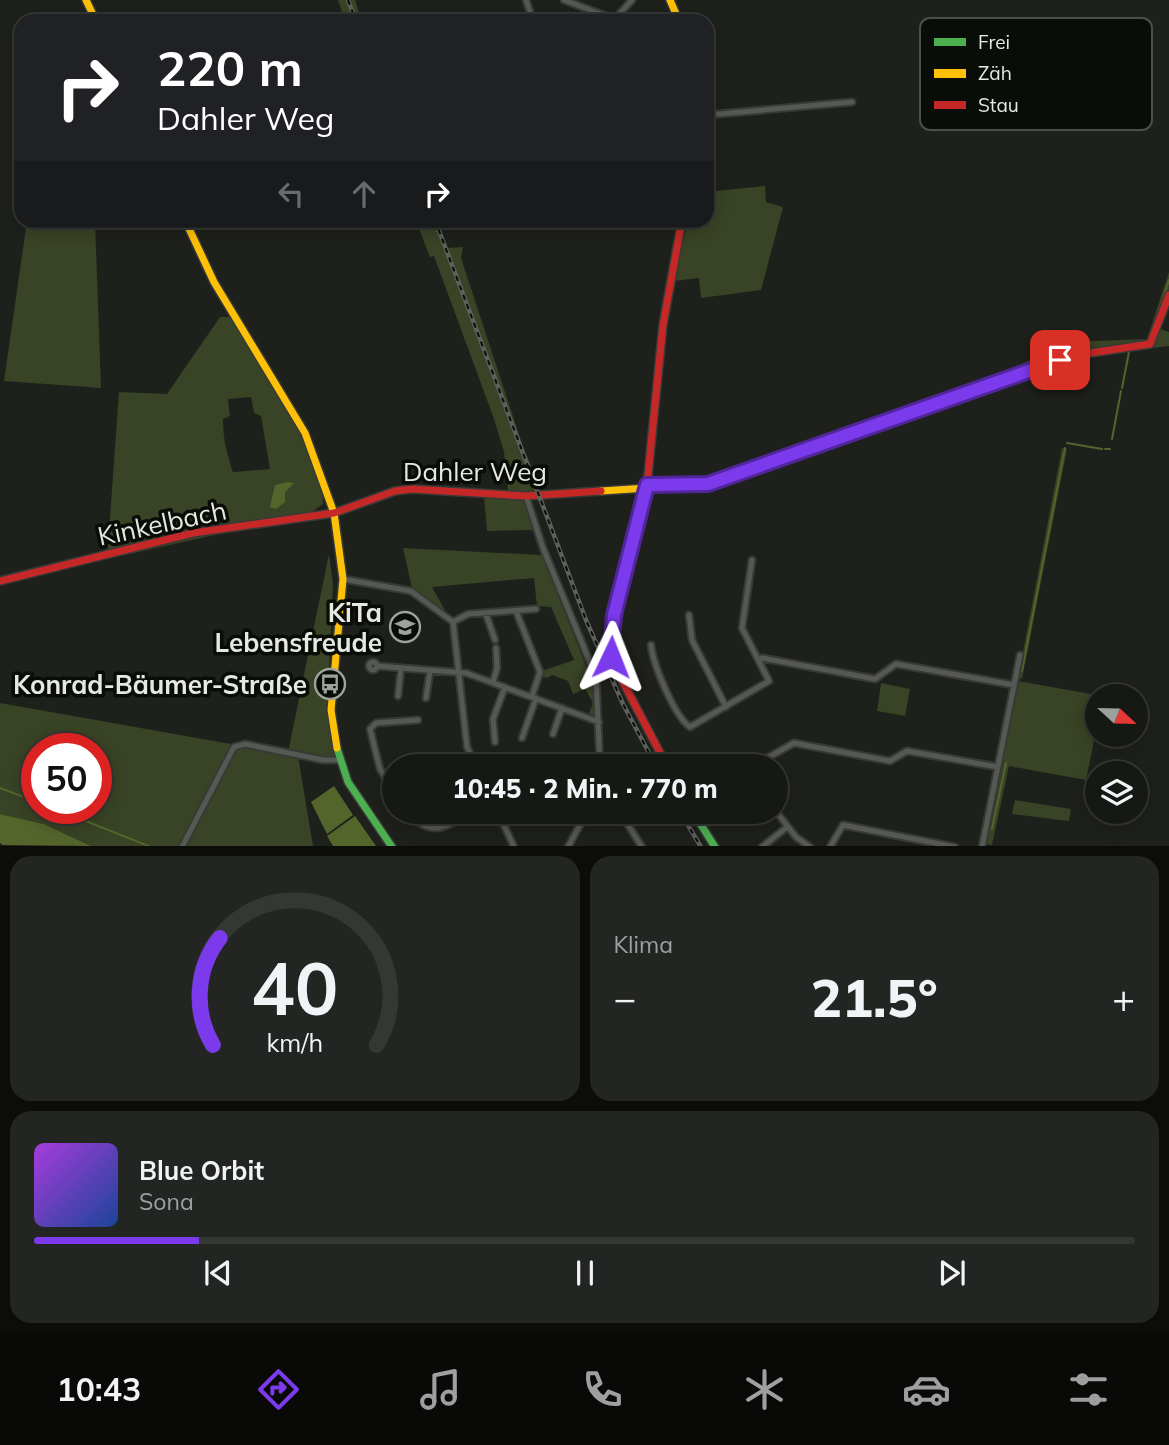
<!DOCTYPE html>
<html lang="de">
<head>
<meta charset="utf-8">
<style>
	body { margin:0; font-family:Mulish,sans-serif; background:#232522; color:#f1f3f6; height:100vh; display:flex; flex-direction:column; font-size:26px; white-space:nowrap }
	* { box-sizing:border-box; margin:0 }
	p { font-size:23px; color:#9ea0a0 }
	.icon { flex:none; width:38px; height:38px; fill:none; stroke:currentColor; stroke-width:2; stroke-linecap:round; stroke-linejoin:round }
	.map { position:relative; height:846px; overflow:hidden }
	.side { display:flex; flex-direction:column; gap:10px; padding:10px; background:#0c0d0b; flex:1 }
	.side>* { flex:none }
	.banner { position:absolute; left:14px; top:14px; width:700px; height:214px; border-radius:21px; box-shadow:0 4px 18px #0003,0 0 0 2px #353734; background:#202124; color:#fff; overflow:hidden }
	.needle { width:46px; rotate:112deg }
	.tools { position:absolute; left:1085px; top:684px; display:grid; gap:14px }
	.tools a { display:grid; place-items:center; width:63px; height:63px; border-radius:50%; background:#161814; box-shadow:0 4px 18px #0003,0 0 0 2px #353734; font-size:35px }
	.speed { position:absolute; left:21px; top:733px; display:flex; gap:14px; font-size:35px; font-weight:700; text-align:center }
	.speed>* { display:grid; place-content:center; width:91px; height:91px; border-radius:50%; background:#161814; box-shadow:0 4px 18px #0003,0 0 0 2px #353734; line-height:1 }
	.speed .limit { border:10px solid #d22; background:#fff; color:#111 }
	.pin { position:absolute; display:grid; place-items:center; width:60px; height:60px; color:#fff; margin:-30px; border-radius:14px; box-shadow:0 4px 10px #0006 }
	.me { position:absolute; width:77px; margin:-38px; rotate:2deg; stroke-linejoin:round; filter:drop-shadow(0 0 5px #0008) }
	.turn { display:flex; align-items:center; gap:24px; height:147px; padding:0 28px; font-size:32px }
	.turn .icon { width:91px; height:91px; stroke-width:2.5 }
	.turn b { display:block; font-size:49px; line-height:60px }
	.lanes { display:flex; align-items:center; height:66px; padding:0 28px; background:#0003; justify-content:center; gap:35px; direction:ltr }
	.lanes .off { opacity:.35 }
	.big { font-size:52px; font-weight:800; line-height:1.1 }
	.side .card { flex:1; display:flex; flex-direction:column; justify-content:center; gap:10px; min-width:0; padding:0 24px; border-radius:21px; background:#232522 }
	.side .dial { align-items:center; gap:0 }
	.dial svg { height:182px; overflow:visible; fill:none; stroke:#353734; stroke-width:7; stroke-linecap:round; text-anchor:middle }
	.dial text { fill:#f1f3f6; stroke:none }
	.song { display:flex; align-items:center; gap:21px }
	.cover { width:84px; height:84px; border-radius:10px; background:linear-gradient(135deg,hsl(280 70% 55%),hsl(220 70% 35%)) }
	.played { height:7px; border-radius:4px; background:linear-gradient(90deg,#7c3aed 15%,#353734 15%) }
	.keys { display:flex; justify-content:space-around; direction:ltr }
	.heat { display:flex; justify-content:space-between; align-items:center; font-size:38px; direction:ltr }
	.side .tiles { flex:1; display:grid; gap:10px; grid-template-columns:1fr 1fr }
	.card:last-child { grid-column:span 2 }
	.trip { position:absolute; left:382px; top:754px; width:406px; height:70px; border-radius:35px; background:#161814; box-shadow:0 4px 18px #0003,0 0 0 2px #353734; font-weight:800; line-height:70px; text-align:center }
	.menu { display:flex; height:112px; justify-content:space-around; align-items:center; background:#090a08; color:#9ea0a0 }
	.menu .icon { width:49px; height:49px }
	.menu .current { color:#7c3aed }
	.menu b { font-size:32px; color:#f1f3f6 }
	.map>svg:first-child { display:block }
	.green { fill:#394325; fill-rule:evenodd }
	.water { fill:#54652c }
	.lines { fill:none; stroke-linecap:round; stroke-linejoin:round }
	.stream { stroke:#54652c; stroke-width:2 }
	.street-casing { stroke:#383a36; stroke-width:9 }
	.fast-casing { stroke:#383a36; stroke-width:10 }
	.slow-casing { stroke:#383a36; stroke-width:10 }
	.jam-casing { stroke:#383a36; stroke-width:10 }
	.street { stroke:#565853; stroke-width:5 }
	.fast { stroke:#4caf50; stroke-width:7 }
	.slow { stroke:#ffc107; stroke-width:7 }
	.jam { stroke:#c62828; stroke-width:7 }
	.rail-casing { stroke:#5e605c; stroke-width:4.5 }
	.rail { stroke:#0a0c07; stroke-width:2; stroke-dasharray:5; stroke-linecap:butt }
	.route-casing { stroke:#51269a; stroke-width:18 }
	.route { stroke:#7c3aed; stroke-width:12 }
	.labels { text-anchor:middle; dominant-baseline:central; stroke-width:7; stroke-linejoin:round; paint-order:stroke }
	.street-label { font-size:26px; fill:#e6e9e2; stroke:#0a0c07 }
	.poi-label { font-size:26px; font-weight:bold; fill:#e6e9e2; stroke:#0a0c07; text-anchor:end }
	.key { fill:#0a0c07; stroke:#4c4e49; stroke-width:2 }
	.key-label { font-size:19px; fill:#e6e9e2 }
</style>
</head>
<body>
<div class="map">
<svg width="1169" height="847" viewBox="0 0 1169 847">
	<rect width="100%" height="100%" fill="#1e201b"/>
	<path class="green" d="M 338,0 L 355,0 L 362,21 L 345,21 Z
		M 765,186 L 766,202 L 783,207 L 761,290 L 701,298 L 699,278 L 674,281 L 688,221 L 707,220 L 707,192 Z
		M 27,221 L 95,221 L 101,388 L 4,381 Z
		M 416,221 L 436,221 L 445,248 L 463,247 L 461,258 L 523,447 L 541,488 L 525,493 L 508,491 L 504,452 L 494,419 L 434,256 L 430,257 Z
		M 1169,272 L 1169,302 L 1160,329 L 1169,332 L 1169,346 L 1068,359 L 1020,381 L 1022,374 L 979,389 L 981,382 L 1070,342 L 1147,339 Z
		M 220,317 L 230,317 C 256,357 324,458 323,504 L 312,512 L 291,518 L 107,559 L 119,392 L 167,394 ZM 251,397 L 254,413 L 261,416 L 270,469 L 233,472 C 227,454 223,440 223,419 L 230,416 L 228,399 Z
		M 1062,448 L 1067,449 L 1022,679 L 1018,678 Z
		M 484,496 L 522,497 L 536,530 L 487,531 Z
		M 403,548 L 542,555 L 595,689 L 596,718 L 588,716 L 593,703 L 585,689 L 573,694 L 568,681 L 552,675 L 547,678 L 540,676 L 542,671 L 574,660 L 551,607 L 537,606 L 534,578 L 432,587 L 447,614 L 412,588 Z
		M 329,554 L 333,584 L 327,713 L 337,763 L 288,752 Z
		M 1018,681 L 1102,696 L 1097,696 L 1097,726 L 1086,780 L 1009,766 L 992,845 L 985,844 Z
		M 881,683 L 910,689 L 905,716 L 877,711 Z
		M 0,703 L 298,756 L 313,846 L 91,846 L 44,824 L 0,814 ZM 37,749 L 96,749 L 96,808 L 37,808 Z
		M 1015,800 L 1071,809 L 1069,821 L 1012,814 Z"/>
	<path class="water" d="M 288,482 L 294,483 L 285,492 L 285,502 L 276,509 L 270,507 L 275,485 Z
		M 334,786 L 353,815 L 327,834 L 311,802 Z
		M 0,814 L 44,824 L 91,846 L 3,845 L 0,843 Z
		M 355,816 L 376,846 L 333,846 L 327,836 Z"/>
	<g class="lines">
		<path class="stream" d="M 1158,313 L 1169,280
			M 1131,345 L 1141,342
			M 1122,388 L 1129,352
			M 1112,439 L 1121,391
			M 1067,443 L 1102,449
			M 1105,449 L 1110,449
			M 1022,671 L 1065,448
			M 0,788 L 37,802
			M 53,808 L 151,847
			M 992,829 L 1006,763"/>
		<g class="street-casing">
			<path id="street" d="M 526,0 L 533,21
				M 564,0 L 614,19
				M 613,21 L 632,0
				M 707,115 L 852,102
				M 526,496 L 543,548 L 596,677 L 600,766
				M 343,579 L 411,591 L 453,622 L 467,747 L 476,766
				M 516,611 L 540,672 L 532,696
				M 486,614 L 495,640
				M 689,615 L 692,640 L 726,707
				M 453,622 L 468,614 L 536,609
				M 651,645 C 653,664 674,716 690,727 L 769,681 L 742,628 L 752,560
				M 759,661 L 762,658 L 875,679 L 896,664 L 1014,685
				M369 666a4 4 0 1 1 8 0a4 4 0 1 1-8 0Z
				M 377,666 L 466,673 L 599,722
				M 493,682 L 497,668 L 496,648
				M 398,696 L 401,669
				M 426,698 L 430,671
				M 553,734 L 562,708
				M 522,738 L 536,698
				M 495,742 L 493,719 L 505,687
				M 518,766 L 600,759
				M 753,766 L 794,743 L 890,761 L 907,751 L 998,767
				M 394,792 L 380,769 L 370,729 L 376,723 L 418,720
				M 775,810 L 796,837 L 810,847
				M 408,812 C 429,838 447,828 470,812
				M 498,812 L 514,847
				M 620,812 L 642,847
				M 182,847 L 234,747 L 245,744 L 323,760 L 339,760
				M 568,847 L 587,812
				M 762,847 L 787,827
				M 830,847 L 843,825 L 955,847
				M 982,847 L 1020,655"/>
		</g>
		<g class="fast-casing">
			<path id="fast" d="M 337,748 L 348,782 L 392,847
				M 693,812 L 715,847"/>
		</g>
		<g class="slow-casing">
			<path id="slow" d="M 86,0 L 96,21
				M 670,0 L 679,21
				M 185,220 L 214,282 L 305,433 L 334,513 L 343,579 L 331,710 L 337,748
				M 601,491 L 708,484 L 864,429"/>
		</g>
		<g class="jam-casing">
			<path id="jam" d="M 864,429 L 1043,365 L 1077,355 L 1150,344 L 1169,295
				M 0,581 L 193,533 L 334,513 L 395,491 L 412,489 L 526,496 L 601,491
				M 667,766 L 613,663 L 610,635 L 647,485 L 663,325 L 682,220"/>
		</g>
		<use href="#street" class="street"/>
		<use href="#fast" class="fast"/>
		<use href="#slow" class="slow"/>
		<use href="#jam" class="jam"/>
		<g class="rail-casing">
			<path id="rail" d="M 348,0 L 356,21
				M 435,220 L 586,620 L 623,704 L 656,766
				M 680,812 L 701,847"/>
		</g>
		<use href="#rail" class="rail"/>
	</g>
	<g class="lines">
		<g class="route-casing">
			<path id="route" d="M 611,657 L 614,615 L 647,485 L 708,484 L 1060,360"/>
		</g>
		<use href="#route" class="route"/>
	</g>
	<defs>
		<g id="school-ring" transform="scale(1.575)"><circle r="9.5" fill="#0a0c07" stroke="#a0a39c" stroke-width="1.5"/><path d="M0-5L7-2L0 1L-7-2ZM-4 1L0 2.5L4 1V4Q0 6-4 4Z" fill="#a0a39c"/></g>
		<g id="bus-ring" transform="scale(1.575)"><circle r="9.5" fill="#0a0c07" stroke="#a0a39c" stroke-width="1.5"/><path d="M-5-6H5V4H4V6H2V4H-2V6H-4V4H-5ZM-3.5-4V0h7V-4ZM-3.5 1.2v1.5H-2V1.2ZM2 1.2v1.5H3.5V1.2Z" fill="#a0a39c"/></g>
	</defs>
	<g fill-rule="evenodd">
		<use href="#school-ring" x="405" y="627"/>
		<use href="#bus-ring" x="330" y="684"/>
	</g>
	<g class="labels">
		<g class="street-label">
			<text x="475" y="471">Dahler Weg</text>
			<text transform="translate(162 523) rotate(-12)">Kinkelbach</text>
		</g>
		<g class="poi-label">
			<text x="382" y="612">KiTa<tspan x="382" dy="30">Lebensfreude</tspan></text>
			<text x="307" y="684">Konrad-Bäumer-Straße</text>
		</g>
	</g>
	<rect x="920" y="18" width="232" height="112" rx="10" class="key"/>
	<rect x="934" y="38" width="32" height="8" fill="#4caf50"/>
	<rect x="934" y="69" width="32" height="9" fill="#ffc107"/>
	<rect x="934" y="101" width="32" height="8" fill="#c62828"/>
	<g class="key-label">
		<text x="978" y="49">Frei</text>
		<text x="978" y="80">Zäh</text>
		<text x="978" y="112">Stau</text>
	</g>
</svg>
<div class="tools">
<a><svg class="needle" viewBox="-14 -14 28 28"><path d="M0-13l5 13h-10z" fill="#e53935"/><path d="M0 13l5-13h-10z" fill="#9ea0a0"/></svg></a>
<a><svg class="icon" aria-label="layers" viewBox="0 0 24 24"><path d="M12 4l9 5-9 5-9-5zM3 14l9 5 9-5"/></svg></a>
</div>
<div class="speed"><div class="limit">50</div></div>
<div class="pin" style="left:1060px;top:360px;background:#d93025"><svg class="icon" aria-label="arrive" viewBox="0 0 24 24"><path d="M6 21V4h12l-3 4 3 4H6"/></svg></div>
<svg class="me" style="left:611px;top:657px" viewBox="-20 -20 40 40"><path d="M0-17L14 15 0 8-14 15z" fill="#7c3aed" stroke="#fff" stroke-width="4"/></svg>
<div class="trip">10:45 · 2 Min. · 770 m</div>
<div class="banner">
<div class="turn"><svg class="icon" aria-label="right" viewBox="0 0 24 24"><path d="M7 20v-9h11M14 6l5 5-5 5"/></svg><div><b>220 m</b>Dahler Weg</div></div>
<div class="lanes"><svg class="icon off" aria-label="left" viewBox="0 0 24 24"><path d="M17 20v-9H6M10 6l-5 5 5 5"/></svg><svg class="icon off" aria-label="ahead" viewBox="0 0 24 24"><path d="M12 20V5M6 11l6-6 6 6"/></svg><svg class="icon" aria-label="right" viewBox="0 0 24 24"><path d="M7 20v-9h11M14 6l5 5-5 5"/></svg></div>
</div>
</div>
<section class="side">
<div class="tiles">
<div class="card dial"><svg viewBox="0 0 100 80">
<path d="M14 69A42 42 0 1 1 86 69"/>
<path d="M14 69A42 42 0 0 1 17 22" stroke="#7c3aed"/>
<text x="50" y="56" font-size="32" font-weight="700">40</text>
<text x="50" y="72" font-size="11">km/h</text>
</svg></div>
<div class="card"><p>Klima</p>
<div class="heat"><a>−</a><b class="big">21.5°</b><a>+</a></div>
</div>
<div class="card">
<div class="song"><i class="cover"></i><div><b>Blue Orbit</b><p>Sona</p></div></div>
<div class="played"></div>
<div class="keys"><svg class="icon" aria-label="previous" viewBox="0 0 24 24"><path d="M18 5L8 12l10 7zM5 5v14"/></svg><svg class="icon" aria-label="pause" viewBox="0 0 24 24"><path d="M8 5v14M16 5v14"/></svg><svg class="icon" aria-label="next" viewBox="0 0 24 24"><path d="M6 5l10 7-10 7zM19 5v14"/></svg></div>
</div>
</div>
</section>
<nav class="menu">
<b>10:43</b>
<svg class="icon current" aria-label="directions" viewBox="0 0 24 24"><path d="M12 3l9 9-9 9-9-9zM9 14v-3h6M13 9l2 2-2 2"/></svg>
<svg class="icon" aria-label="music" viewBox="0 0 24 24"><path d="M9 18V5l10-2v13"/><circle cx="6" cy="18" r="3"/><circle cx="16" cy="16" r="3"/></svg>
<svg class="icon" aria-label="phone" viewBox="0 0 24 24"><path d="M5 4h4l2 5-3 2q2 4 5 5l2-3 5 2v4C11 20 4 13 5 4z"/></svg>
<svg class="icon" aria-label="climate" viewBox="0 0 24 24"><path d="M12 3v18M4 7l16 10M4 17L20 7"/></svg>
<svg class="icon" aria-label="car" viewBox="0 0 24 24"><path d="M5 17H2v-5l4-1 3-4h7l3 4 3 1v5h-3M9 17h6M6 11h13"/><circle cx="7" cy="17" r="2"/><circle cx="17" cy="17" r="2"/></svg>
<svg class="icon" aria-label="filters" viewBox="0 0 24 24"><path d="M4 7h16M4 17h16"/><circle cx="9" cy="7" r="2"/><circle cx="15" cy="17" r="2"/></svg>
</nav>
</body>
</html>
